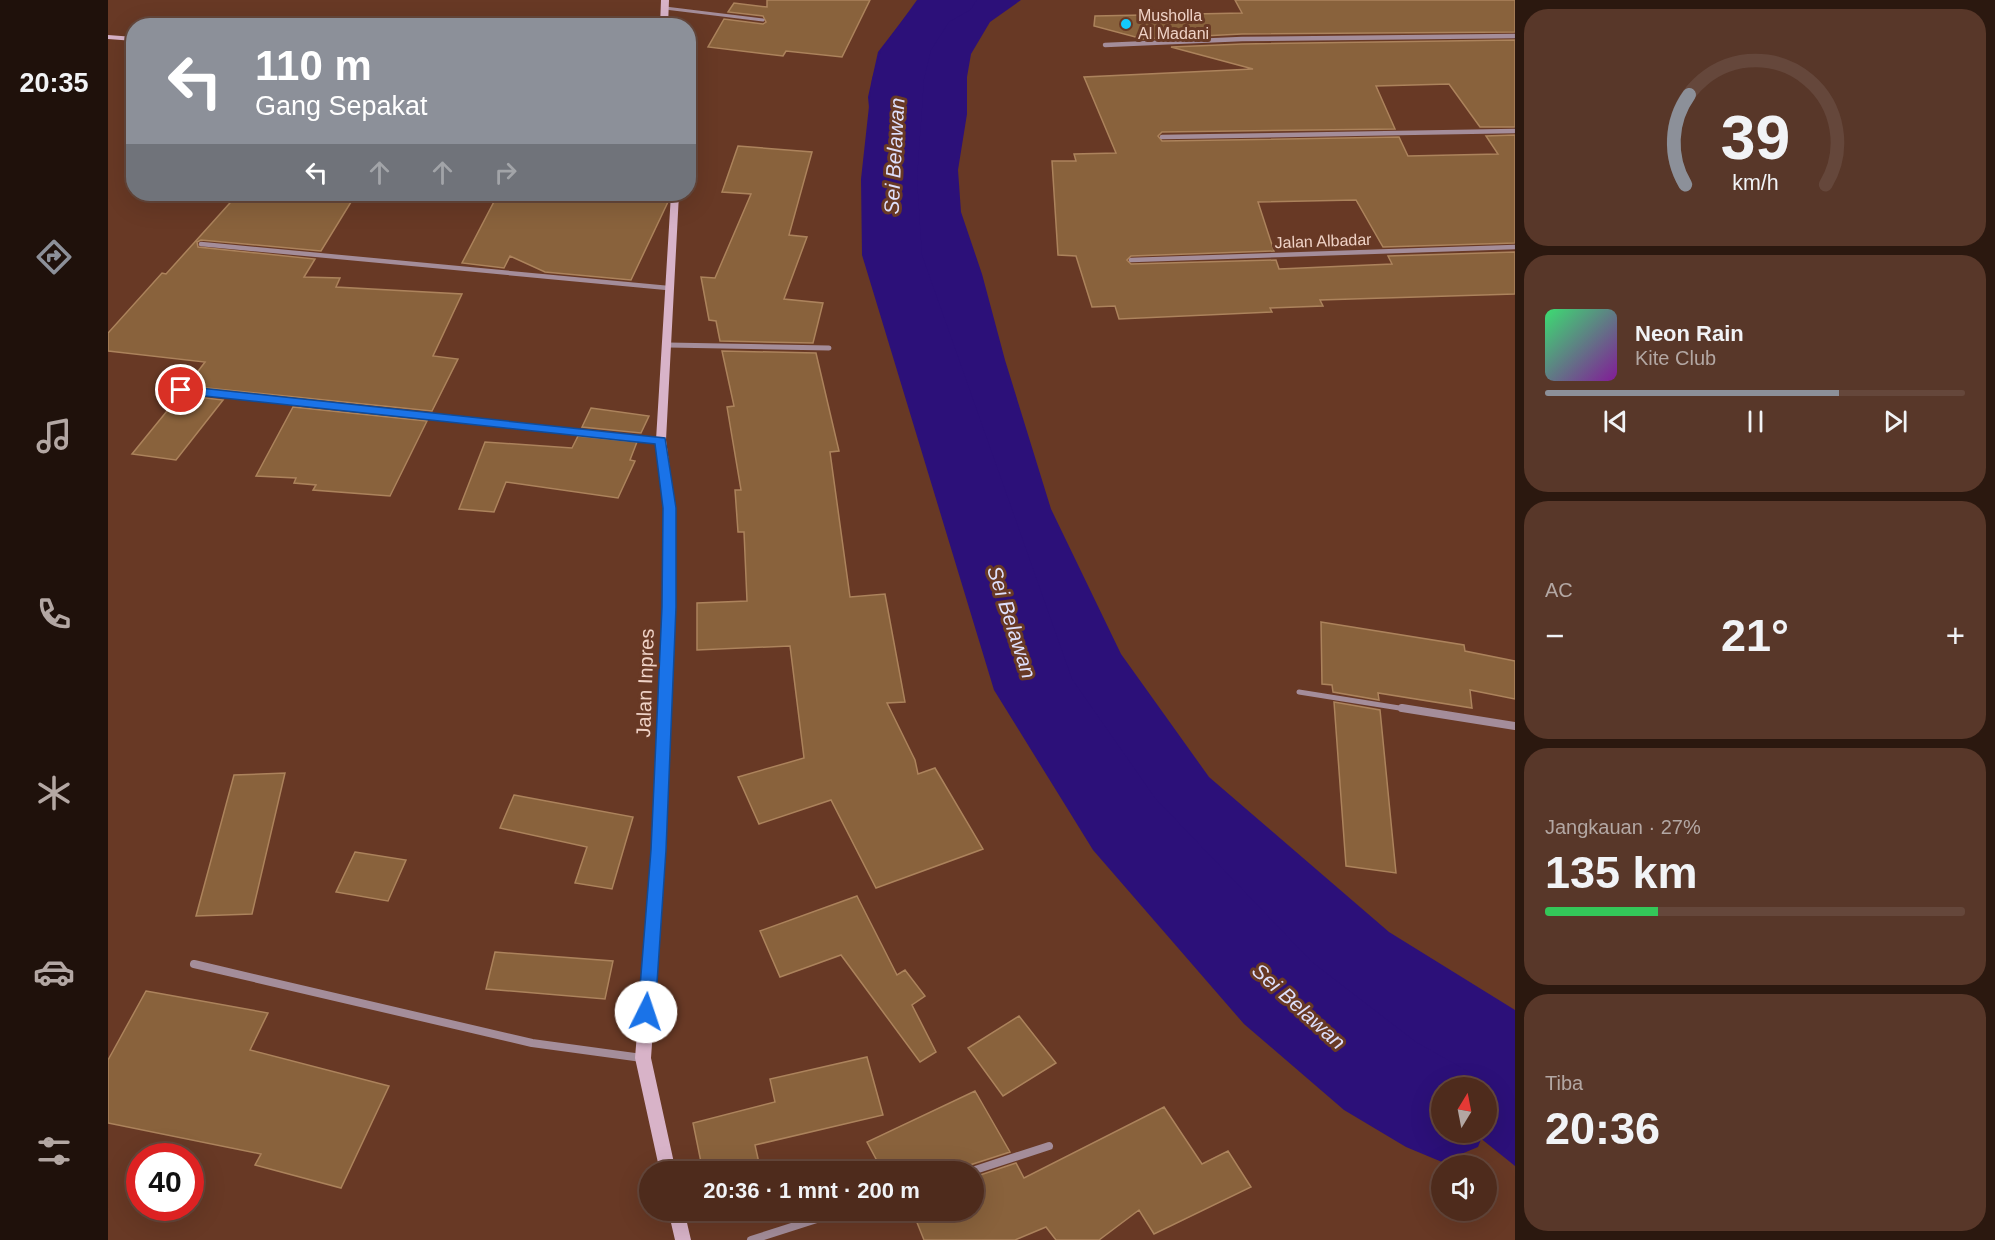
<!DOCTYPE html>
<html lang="id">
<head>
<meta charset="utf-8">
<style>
	body { margin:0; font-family:Helvetica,sans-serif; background:#583729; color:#f1f3f6; height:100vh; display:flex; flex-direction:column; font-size:22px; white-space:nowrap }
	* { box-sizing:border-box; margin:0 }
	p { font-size:20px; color:#b3a7a3 }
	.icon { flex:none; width:33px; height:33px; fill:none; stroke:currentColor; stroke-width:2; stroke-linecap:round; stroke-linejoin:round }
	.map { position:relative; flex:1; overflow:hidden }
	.details { display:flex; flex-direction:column; gap:9px; padding:9px; background:#2b180f; width:480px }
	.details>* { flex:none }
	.banner { position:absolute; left:18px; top:18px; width:570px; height:183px; border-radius:24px; box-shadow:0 6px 24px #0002,0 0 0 2px #65473b; background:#8c9099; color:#fff; overflow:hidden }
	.needle { width:39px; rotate:10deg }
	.buttons { position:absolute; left:1323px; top:1077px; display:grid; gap:12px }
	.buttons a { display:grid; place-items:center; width:66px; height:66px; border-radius:50%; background:#4e2b1c; box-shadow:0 6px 24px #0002,0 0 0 2px #65473b; font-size:30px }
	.speed { position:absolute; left:18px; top:1143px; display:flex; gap:12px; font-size:30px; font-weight:700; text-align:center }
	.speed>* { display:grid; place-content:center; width:78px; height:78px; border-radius:50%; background:#4e2b1c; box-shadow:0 6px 24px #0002,0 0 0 2px #65473b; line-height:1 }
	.speed .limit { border:9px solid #d22; background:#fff; color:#111 }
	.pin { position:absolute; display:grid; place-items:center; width:51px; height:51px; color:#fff; margin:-26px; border:3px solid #fff; border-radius:50%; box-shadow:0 2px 6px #0007 }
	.me { position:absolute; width:66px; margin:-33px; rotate:4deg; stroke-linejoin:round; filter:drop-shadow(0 0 4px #0008) }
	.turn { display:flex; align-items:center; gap:21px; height:126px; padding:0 30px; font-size:27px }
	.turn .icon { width:78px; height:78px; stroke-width:2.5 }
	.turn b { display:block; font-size:42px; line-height:51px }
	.lanes { display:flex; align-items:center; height:57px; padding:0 30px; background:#0003; justify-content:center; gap:30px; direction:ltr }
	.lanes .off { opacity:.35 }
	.big { font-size:45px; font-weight:700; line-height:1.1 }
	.details .widget { flex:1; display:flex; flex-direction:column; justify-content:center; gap:9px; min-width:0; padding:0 21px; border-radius:24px; background:#583729 }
	.details .dial { align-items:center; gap:0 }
	.dial svg { height:156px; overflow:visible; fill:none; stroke:#65473b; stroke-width:7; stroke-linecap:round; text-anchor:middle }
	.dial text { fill:#f1f3f6; stroke:none }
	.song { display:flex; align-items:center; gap:18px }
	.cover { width:72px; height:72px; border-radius:9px; background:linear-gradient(135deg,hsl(140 70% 55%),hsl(290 70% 35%)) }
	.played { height:6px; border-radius:3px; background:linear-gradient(90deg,#8c9099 70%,#65473b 70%) }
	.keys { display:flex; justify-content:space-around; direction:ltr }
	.heat { display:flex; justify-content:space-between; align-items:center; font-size:33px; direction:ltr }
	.charge { height:9px; border-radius:4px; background:linear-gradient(90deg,#34c759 27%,#65473b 0) }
	.trip { position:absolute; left:531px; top:1161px; width:345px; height:60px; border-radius:30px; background:#4e2b1c; box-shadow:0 6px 24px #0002,0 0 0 2px #65473b; font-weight:700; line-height:60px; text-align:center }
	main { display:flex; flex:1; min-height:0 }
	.menu { display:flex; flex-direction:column; width:108px; justify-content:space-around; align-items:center; background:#1f110b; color:#b3a7a3 }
	.menu .icon { width:42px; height:42px }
	.menu .active { color:#8c9099 }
	.menu b { font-size:27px; color:#f1f3f6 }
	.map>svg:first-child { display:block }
	.water { fill:#2c1079 }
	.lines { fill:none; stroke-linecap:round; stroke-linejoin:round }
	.river { fill:#2c1079; fill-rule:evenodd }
	.building { fill:#89623c; stroke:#ac835c; stroke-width:1.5 }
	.lane { stroke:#a48d9a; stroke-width:3 }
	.street-far2 { stroke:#a48d9a; stroke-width:4.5 }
	.street-far1 { stroke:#a48d9a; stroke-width:5 }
	.street { stroke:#a48d9a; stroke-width:8 }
	.secondary { fill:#d8b3c8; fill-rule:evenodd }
	.route { fill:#1a73e8; stroke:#114b97; stroke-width:1.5 }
	.poi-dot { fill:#13cafb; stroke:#683925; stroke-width:2 }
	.labels { text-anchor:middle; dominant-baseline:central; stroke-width:6; stroke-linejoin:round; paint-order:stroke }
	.far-poi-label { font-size:16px; fill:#efd2c6; stroke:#683925; text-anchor:start }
	.far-street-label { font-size:16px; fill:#efd2c6; stroke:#683925 }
	.street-label { font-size:20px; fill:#efd2c6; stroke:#683925 }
	.water-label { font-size:21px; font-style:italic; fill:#dedffb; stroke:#683925 }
</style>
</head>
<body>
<main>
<nav class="menu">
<b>20:35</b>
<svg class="icon active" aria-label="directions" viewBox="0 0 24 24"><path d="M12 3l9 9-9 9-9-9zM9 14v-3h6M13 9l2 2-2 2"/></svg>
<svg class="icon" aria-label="music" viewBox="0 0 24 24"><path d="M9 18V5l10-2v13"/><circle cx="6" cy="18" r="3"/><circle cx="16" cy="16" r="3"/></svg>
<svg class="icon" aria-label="phone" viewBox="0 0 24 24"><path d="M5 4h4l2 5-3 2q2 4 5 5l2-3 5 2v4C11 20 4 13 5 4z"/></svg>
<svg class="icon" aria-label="climate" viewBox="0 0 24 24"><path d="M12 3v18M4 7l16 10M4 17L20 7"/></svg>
<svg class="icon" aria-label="car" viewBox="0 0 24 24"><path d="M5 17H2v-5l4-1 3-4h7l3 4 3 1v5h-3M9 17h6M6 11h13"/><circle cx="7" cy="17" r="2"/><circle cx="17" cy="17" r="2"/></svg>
<svg class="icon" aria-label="filters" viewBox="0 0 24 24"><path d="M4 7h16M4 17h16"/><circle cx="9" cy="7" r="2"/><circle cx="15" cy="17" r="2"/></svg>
</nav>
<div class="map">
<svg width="1407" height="1240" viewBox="0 0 1407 1240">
	<rect width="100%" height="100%" fill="#683925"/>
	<path class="water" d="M 825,0 L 913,0 L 882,22 L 863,54 L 859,77 L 859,114 L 850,170 L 853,212 L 874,274 L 897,360 L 943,509 L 1013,654 L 1101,777 L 1281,932 L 1407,1010 L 1407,1166 L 1366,1133 L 1378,1132 L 1378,1088 L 1334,1088 L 1333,1105 L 1143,959 L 1040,854 L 885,600 L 848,502 L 823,367 L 809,318 L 782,247 L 766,161 L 760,97 L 770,52 L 800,13 Z"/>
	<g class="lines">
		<path class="river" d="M 809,0 L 869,0 L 862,10 L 841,22 L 823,50 L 816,79 L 809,179 L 814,255 L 964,679 L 1047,798 L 1204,962 L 1308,1042 L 1370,1077 L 1375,1088 L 1334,1088 L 1334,1132 L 1376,1132 L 1370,1147 L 1334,1162 L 1298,1147 L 1236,1110 L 1136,1024 L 985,850 L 886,690 L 754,255 L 753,179 L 764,79 L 773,50 Z
			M 1378,1096 L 1385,1112 L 1378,1128 Z"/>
	</g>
	<path class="building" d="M 659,0 L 762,0 L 734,57 L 678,51 L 675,56 L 600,47 L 616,19 L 655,24 L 658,22 L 655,16 L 620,12 L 626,3 L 659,7 Z
		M 1127,0 L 1407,0 L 1407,32 L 1134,34 L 1035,39 L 986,26 L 987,16 L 1134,13 Z
		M 1407,40 L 1407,127 L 1372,127 L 1341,84 L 1268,86 L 1287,129 L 1054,132 L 1050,136 L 1054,141 L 1291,137 L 1300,156 L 1390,154 L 1378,136 L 1407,135 L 1407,243 L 1275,247 L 1248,200 L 1150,202 L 1166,251 L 1023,256 L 1019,260 L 1023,264 L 1168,260 L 1171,269 L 1284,264 L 1280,256 L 1407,252 L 1407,294 L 1212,300 L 1215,306 L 1162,308 L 1164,312 L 1011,319 L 1007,306 L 984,307 L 968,256 L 950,255 L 944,161 L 968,161 L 966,154 L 1008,153 L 976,77 L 1145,69 L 1063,47 L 1134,44 Z
		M 630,146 L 704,152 L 681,235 L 699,237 L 676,299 L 715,303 L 705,343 L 612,341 L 608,321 L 601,320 L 593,277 L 607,278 L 643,194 L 614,192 Z
		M 130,194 L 248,194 L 213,251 L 93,240 L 89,242 L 90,247 L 207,259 L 196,277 L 232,278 L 228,287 L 354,294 L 325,356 L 350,359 L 324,411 L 79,386 L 97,362 L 0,351 L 0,333 L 54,273 L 58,274 Z
		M 390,194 L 471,194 L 560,202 L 523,280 L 437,272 L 402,256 L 396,268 L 354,263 Z
		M 614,351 L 708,353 L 731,451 L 722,452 L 742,597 L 777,594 L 797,702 L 779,703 L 807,760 L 810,774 L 827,768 L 875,849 L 768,888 L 723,800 L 651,824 L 630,777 L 696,758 L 682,646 L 589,650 L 589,603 L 639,601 L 636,532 L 630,532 L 627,490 L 633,490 L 619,407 L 626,406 Z
		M 72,395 L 115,400 L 68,460 L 24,454 Z
		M 185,407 L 319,421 L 282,496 L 205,490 L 208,485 L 186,483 L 188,478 L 148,476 Z
		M 483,408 L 541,416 L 533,433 L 474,427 Z
		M 470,436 L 529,442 L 522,460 L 527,461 L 510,498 L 398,482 L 386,512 L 351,509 L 377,442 L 464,448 Z
		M 1213,622 L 1356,645 L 1357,651 L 1407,661 L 1407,699 L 1362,690 L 1364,708 L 1270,693 L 1271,700 L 1225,692 L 1224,685 L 1214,684 Z
		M 1226,702 L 1272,710 L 1288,873 L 1238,866 Z
		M 177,773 L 144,914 L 88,916 L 126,775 Z
		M 406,795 L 525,817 L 504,889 L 467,883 L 479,847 L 392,828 Z
		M 247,852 L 298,860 L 280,901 L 228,892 Z
		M 749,896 L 789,975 L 797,970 L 817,996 L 804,1005 L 828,1052 L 812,1062 L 733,955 L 672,977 L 652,931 Z
		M 387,952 L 505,961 L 497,999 L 378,989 Z
		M 38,991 L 160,1013 L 142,1050 L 281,1086 L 233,1188 L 147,1165 L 153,1154 L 0,1123 L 0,1060 Z
		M 911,1016 L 948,1063 L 895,1096 L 860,1048 Z
		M 759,1057 L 775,1115 L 647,1145 L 653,1172 L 595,1172 L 585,1123 L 667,1102 L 662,1079 Z
		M 867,1091 L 902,1152 L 859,1166 L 855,1172 L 775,1172 L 759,1142 Z
		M 1056,1107 L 1094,1164 L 1120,1151 L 1143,1187 L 1046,1234 L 1031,1210 L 991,1240 L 948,1240 L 938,1227 L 907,1240 L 816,1240 L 804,1210 L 866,1210 L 866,1177 L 908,1163 L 916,1178 Z"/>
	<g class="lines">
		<path class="lane" d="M 557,8 L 655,20"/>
		<path class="street-far2" d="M 997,45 L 1134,39 L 1407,36
			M 1054,137 L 1407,131
			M 93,244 L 560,288
			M 1023,260 L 1407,247"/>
		<path class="street-far1" d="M 560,345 L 721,348
			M 50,388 L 553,440
			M 1191,692 L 1304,710"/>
		<path class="street" d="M 1294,708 L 1407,726
			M 86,964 L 424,1043 L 534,1058
			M 861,1172 L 941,1146
			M 643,1240 L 737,1210"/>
		<path class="secondary" d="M 553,0 L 561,0 L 560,26 L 552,26 Z
			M 0,35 L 26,37 L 26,41 L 0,39 Z
			M 563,194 L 571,194 L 558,440 L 567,508 L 567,607 L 558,850 L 543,1058 L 568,1172 L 552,1172 L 527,1058 L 544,850 L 555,607 L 555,508 L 548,440 Z
			M 560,1210 L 576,1210 L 583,1240 L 567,1240 Z"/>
	</g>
	<path class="route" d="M 73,386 L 557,438 L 568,508 L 568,607 L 558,850 L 547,1012 L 545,1018 L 538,1020 L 532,1018 L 530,1012 L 543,850 L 554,607 L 555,508 L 547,444 L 69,393 L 67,390 Z"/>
	<circle class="poi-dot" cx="1018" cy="24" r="6"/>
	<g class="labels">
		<g class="far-poi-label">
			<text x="1030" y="15">Musholla<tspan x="1030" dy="18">Al Madani</tspan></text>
		</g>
		<g class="far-street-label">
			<text transform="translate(1215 241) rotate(-2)">Jalan Albadar</text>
		</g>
		<g class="street-label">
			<text transform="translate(537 683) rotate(-88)">Jalan Inpres</text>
		</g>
		<g class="water-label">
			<text transform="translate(786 156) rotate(-87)">Sei Belawan</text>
			<text transform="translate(904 622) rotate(72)">Sei Belawan</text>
			<text transform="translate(1191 1006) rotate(42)">Sei Belawan</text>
		</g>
	</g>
</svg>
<div class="buttons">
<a><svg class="needle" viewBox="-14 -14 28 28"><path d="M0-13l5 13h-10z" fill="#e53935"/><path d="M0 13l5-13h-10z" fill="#b3a7a3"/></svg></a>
<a><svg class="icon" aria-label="sound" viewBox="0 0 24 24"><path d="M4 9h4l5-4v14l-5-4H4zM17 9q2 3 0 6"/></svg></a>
</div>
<div class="speed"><div class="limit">40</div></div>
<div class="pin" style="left:73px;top:390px;background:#d93025"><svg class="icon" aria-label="arrive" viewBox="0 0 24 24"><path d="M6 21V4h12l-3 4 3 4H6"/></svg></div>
<svg class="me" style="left:538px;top:1012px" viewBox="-20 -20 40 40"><circle r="19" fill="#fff"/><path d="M0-13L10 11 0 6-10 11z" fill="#1a73e8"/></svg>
<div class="trip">20:36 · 1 mnt · 200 m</div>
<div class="banner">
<div class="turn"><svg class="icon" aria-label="left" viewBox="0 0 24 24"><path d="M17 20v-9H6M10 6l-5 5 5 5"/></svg><div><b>110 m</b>Gang Sepakat</div></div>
<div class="lanes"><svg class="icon" aria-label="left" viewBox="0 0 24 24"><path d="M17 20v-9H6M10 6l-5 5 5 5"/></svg><svg class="icon off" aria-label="ahead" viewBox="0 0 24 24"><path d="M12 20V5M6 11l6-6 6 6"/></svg><svg class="icon off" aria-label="ahead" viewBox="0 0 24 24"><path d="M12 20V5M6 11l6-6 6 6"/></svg><svg class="icon off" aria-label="right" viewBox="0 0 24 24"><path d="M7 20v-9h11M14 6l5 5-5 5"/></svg></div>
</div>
</div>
<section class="details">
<div class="widget dial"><svg viewBox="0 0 100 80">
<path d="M14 69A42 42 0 1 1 86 69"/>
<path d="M14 69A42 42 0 0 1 16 23" stroke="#8c9099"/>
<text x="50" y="56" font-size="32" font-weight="700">39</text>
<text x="50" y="72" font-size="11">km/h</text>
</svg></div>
<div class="widget">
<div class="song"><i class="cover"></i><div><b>Neon Rain</b><p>Kite Club</p></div></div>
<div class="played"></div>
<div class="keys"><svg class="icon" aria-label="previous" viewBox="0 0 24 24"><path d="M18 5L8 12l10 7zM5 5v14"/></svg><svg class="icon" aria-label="pause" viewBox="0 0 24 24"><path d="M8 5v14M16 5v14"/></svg><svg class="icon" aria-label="next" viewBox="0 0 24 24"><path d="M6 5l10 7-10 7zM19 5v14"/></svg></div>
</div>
<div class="widget"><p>AC</p>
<div class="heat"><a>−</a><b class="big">21°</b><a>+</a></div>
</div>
<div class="widget"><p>Jangkauan · 27%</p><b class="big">135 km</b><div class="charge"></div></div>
<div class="widget"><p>Tiba</p><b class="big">20:36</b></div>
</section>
</main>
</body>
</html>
